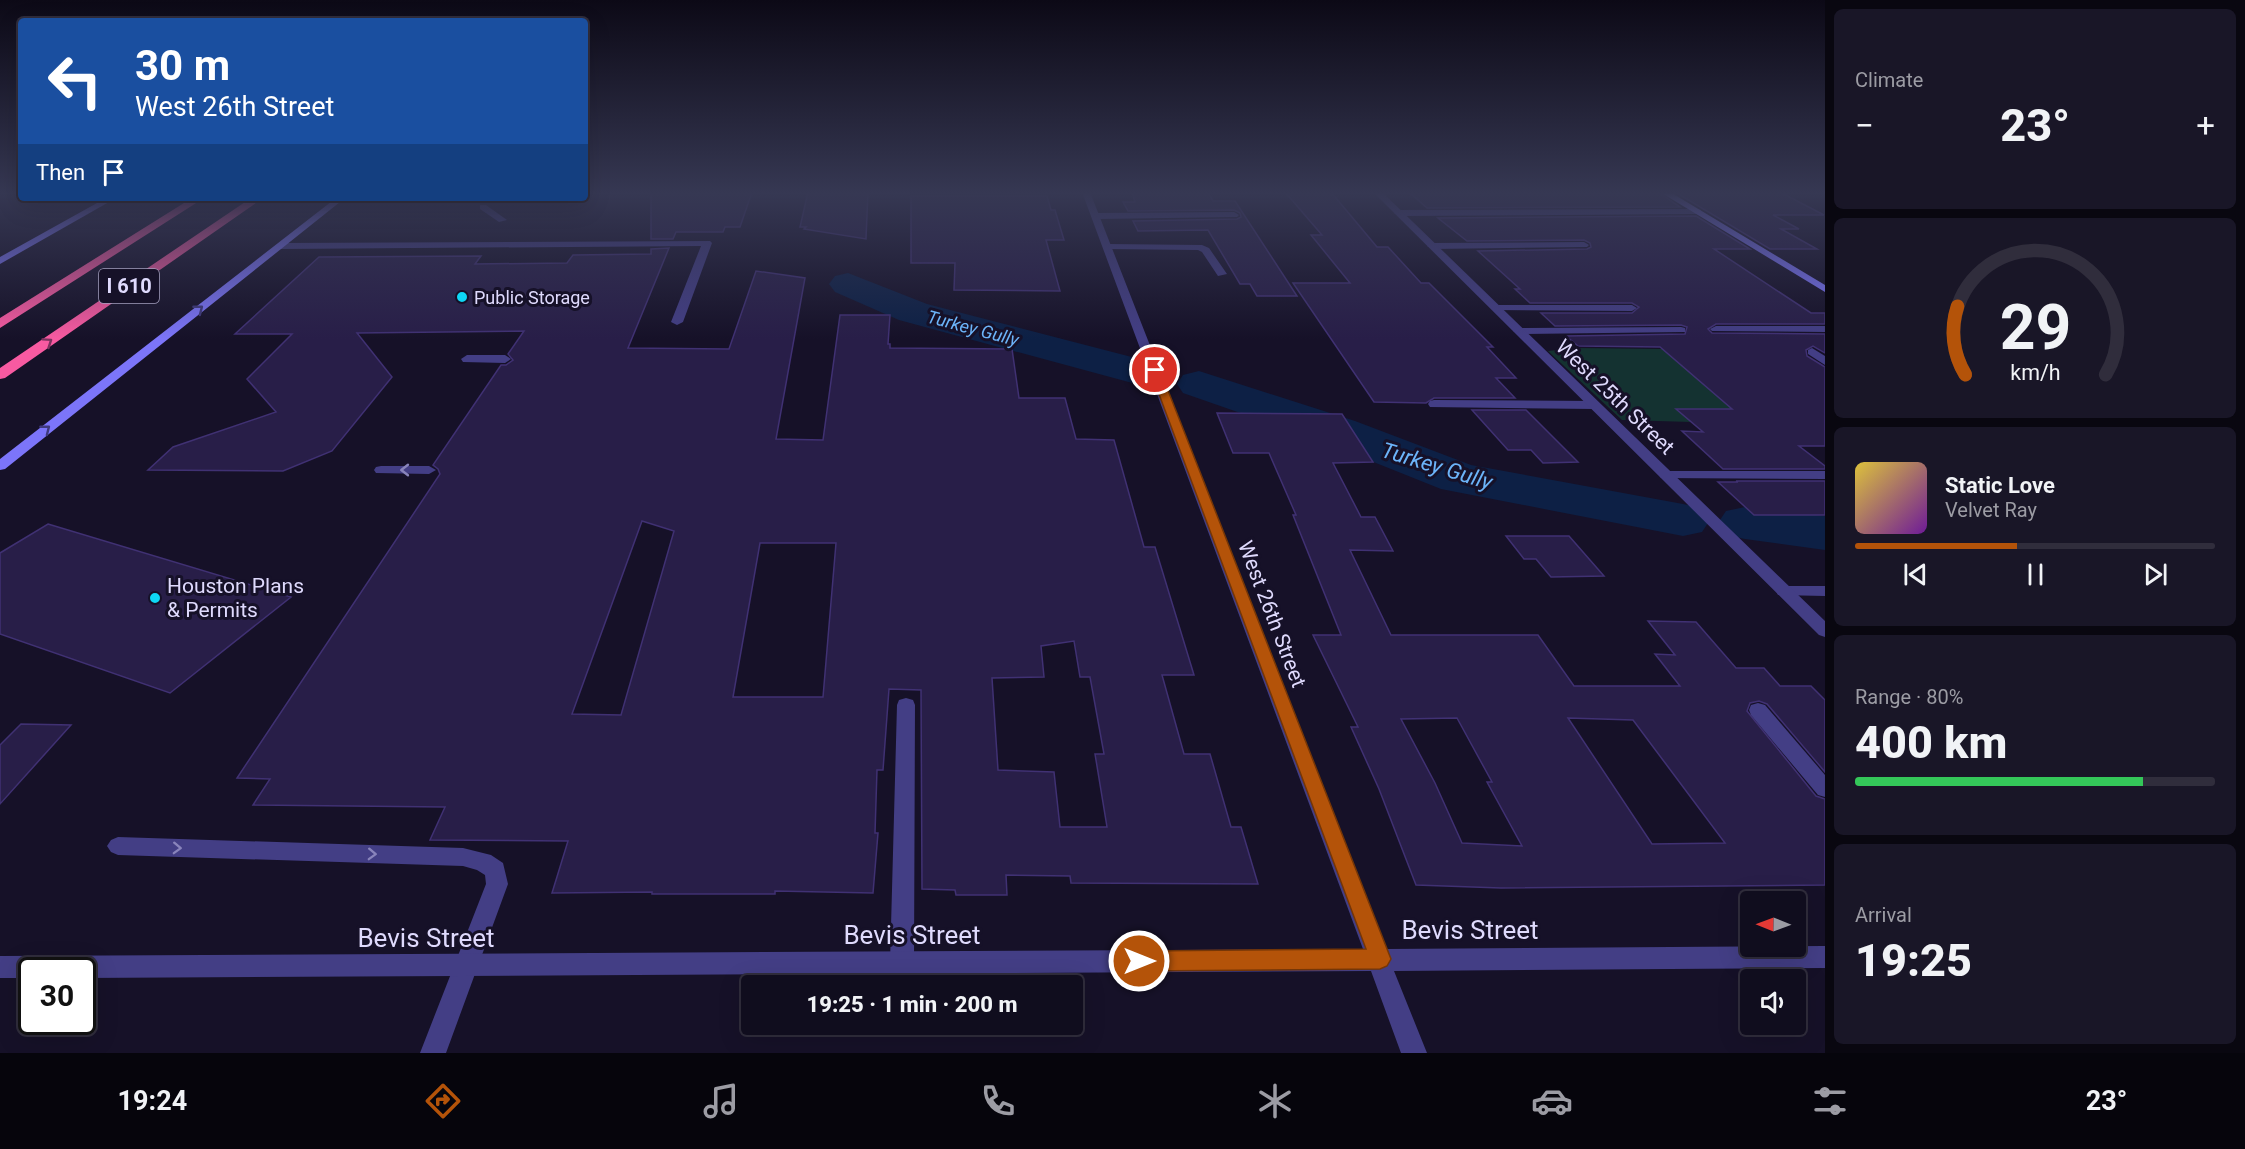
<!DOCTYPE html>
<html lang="en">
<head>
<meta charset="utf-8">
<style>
	body { margin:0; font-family:Roboto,sans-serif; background:#191627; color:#f1f3f6; height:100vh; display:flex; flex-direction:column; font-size:22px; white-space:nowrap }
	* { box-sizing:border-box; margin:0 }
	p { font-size:20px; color:#9c9ca4 }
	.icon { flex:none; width:33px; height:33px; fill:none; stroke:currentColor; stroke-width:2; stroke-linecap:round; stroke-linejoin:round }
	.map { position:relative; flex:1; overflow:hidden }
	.details { display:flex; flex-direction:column; gap:9px; padding:9px; background:#090710; width:420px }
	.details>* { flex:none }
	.banner { position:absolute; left:18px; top:18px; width:570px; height:183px; border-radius:6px; box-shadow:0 6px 24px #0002,0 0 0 2px #302d3c; background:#1a4fa0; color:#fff; overflow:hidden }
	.needle { width:39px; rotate:271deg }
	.buttons { position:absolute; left:1740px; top:891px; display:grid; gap:12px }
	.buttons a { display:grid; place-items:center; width:66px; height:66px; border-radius:6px; background:#100d1e; box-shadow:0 6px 24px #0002,0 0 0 2px #302d3c; font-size:30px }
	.speed { position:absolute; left:18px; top:957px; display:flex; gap:12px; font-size:30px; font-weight:700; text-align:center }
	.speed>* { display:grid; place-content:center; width:78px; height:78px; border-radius:50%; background:#100d1e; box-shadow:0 6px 24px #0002,0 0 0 2px #302d3c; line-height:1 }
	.speed .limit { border:3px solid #111; border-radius:9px; background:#fff; color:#111 }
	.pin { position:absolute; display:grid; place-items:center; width:51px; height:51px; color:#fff; margin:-26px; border:3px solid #fff; border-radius:50%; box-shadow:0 2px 6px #0007 }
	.me { position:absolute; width:66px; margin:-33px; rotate:90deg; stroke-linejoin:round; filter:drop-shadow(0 0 4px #0008) }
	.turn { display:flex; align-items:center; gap:21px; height:126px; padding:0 18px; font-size:27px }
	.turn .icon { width:78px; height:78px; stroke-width:2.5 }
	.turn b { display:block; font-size:42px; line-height:51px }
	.then { display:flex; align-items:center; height:57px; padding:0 18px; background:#0003; gap:12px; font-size:22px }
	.big { font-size:45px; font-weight:800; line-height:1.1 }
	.details .widget { flex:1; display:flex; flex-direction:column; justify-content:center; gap:9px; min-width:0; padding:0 21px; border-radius:9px; background:#191627 }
	.details .dial { align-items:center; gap:0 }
	.dial svg { height:156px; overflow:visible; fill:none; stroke:#302d3c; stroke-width:7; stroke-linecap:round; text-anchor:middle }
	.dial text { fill:#f1f3f6; stroke:none }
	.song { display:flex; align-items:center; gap:18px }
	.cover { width:72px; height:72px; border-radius:9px; background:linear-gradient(135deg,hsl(50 70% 55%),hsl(280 70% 35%)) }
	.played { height:6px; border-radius:3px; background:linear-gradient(90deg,#b45309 45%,#302d3c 45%) }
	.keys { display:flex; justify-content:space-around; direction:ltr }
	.heat { display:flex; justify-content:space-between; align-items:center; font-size:33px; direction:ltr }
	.charge { height:9px; border-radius:4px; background:linear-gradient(90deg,#34c759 80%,#302d3c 0) }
	.trip { position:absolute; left:741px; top:975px; width:342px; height:60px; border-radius:6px; background:#100d1e; box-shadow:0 6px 24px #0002,0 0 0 2px #302d3c; font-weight:800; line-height:60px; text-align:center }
	.tab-bar { display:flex; height:96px; justify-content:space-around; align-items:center; background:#06050c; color:#9c9ca4 }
	.tab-bar .icon { width:42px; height:42px }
	.tab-bar .active { color:#b45309 }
	.tab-bar b { font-size:27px; color:#f1f3f6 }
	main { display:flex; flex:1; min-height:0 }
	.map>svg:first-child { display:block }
	.green { fill:#143231 }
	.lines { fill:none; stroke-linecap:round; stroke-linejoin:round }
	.river { fill:#0d2045; fill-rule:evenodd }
	.building { fill:#281e48; stroke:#403173; stroke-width:1.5; fill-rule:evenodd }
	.lane { fill:#433e85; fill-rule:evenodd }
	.street { fill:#433e85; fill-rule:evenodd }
	.secondary { fill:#7c75f9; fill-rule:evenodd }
	.highway { fill:#f85aa1; fill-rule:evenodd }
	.oneway { stroke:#3f397c }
	.oneway2 { stroke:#7c325e }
	.oneway3 { stroke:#8984bb }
	.route { fill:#b45309; stroke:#753606; stroke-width:1.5 }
	.poi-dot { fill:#0ed7f5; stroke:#161128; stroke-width:2 }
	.labels { text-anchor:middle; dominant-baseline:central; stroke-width:6; stroke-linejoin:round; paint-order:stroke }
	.far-poi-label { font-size:18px; fill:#dfdafd; stroke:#161128; text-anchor:start }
	.far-water-label { font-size:18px; font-style:italic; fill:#6cb4f9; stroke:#161128 }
	.shield { fill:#161128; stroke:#a39ebd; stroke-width:1.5 }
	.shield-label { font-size:20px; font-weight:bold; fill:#dfdafd }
	.street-label { font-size:21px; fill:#dfdafd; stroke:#161128 }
	.poi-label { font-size:21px; fill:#dfdafd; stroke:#161128; text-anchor:start }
	.water-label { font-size:22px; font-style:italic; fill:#6cb4f9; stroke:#161128 }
	.near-street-label { font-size:26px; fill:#dfdafd; stroke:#161128 }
</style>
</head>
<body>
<main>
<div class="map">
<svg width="1825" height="1053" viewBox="0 0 1825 1053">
	<rect width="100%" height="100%" fill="#161128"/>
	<path class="green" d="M 1577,348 L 1664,349 L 1755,409 L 1677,409 L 1692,422 L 1622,420 L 1548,351 Z"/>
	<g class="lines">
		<path class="river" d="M 848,273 L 927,304 L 1151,362 L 1158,371 L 1151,380 L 1136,384 L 899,320 L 835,292 L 829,284 L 835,276 Z
			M 1199,371 L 1355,421 L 1471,465 L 1683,504 L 1702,508 L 1710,520 L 1702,532 L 1683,536 L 1441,489 L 1321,441 L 1183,393 L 1177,384 L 1183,375 Z
			M 1745,507 L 1825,516 L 1825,550 L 1745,539 L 1726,535 L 1718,523 L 1726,511 Z"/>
	</g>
	<path class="building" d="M 651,192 L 752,192 L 740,227 L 725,227 L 723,232 L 676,232 L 673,239 L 651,239 Z
		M 808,192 L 868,192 L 866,239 L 804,229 L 806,227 L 800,227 Z
		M 1132,192 L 1208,192 L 1213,201 L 1235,201 L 1297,296 L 1257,296 L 1250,284 L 1240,284 L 1208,230 L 1138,231 L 1133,221 L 1237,219 L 1241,217 L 1240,213 L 1234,210 L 1128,211 L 1123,202 L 1135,202 Z
		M 1285,192 L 1331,192 L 1377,247 L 1388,247 L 1421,283 L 1429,283 L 1493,347 L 1487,347 L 1516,378 L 1496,378 L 1515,398 L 1434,398 L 1426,403 L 1374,402 L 1293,283 L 1350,283 L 1311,235 L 1322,235 Z
		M 1409,192 L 1658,192 L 1680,207 L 1427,208 Z
		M 1675,192 L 1780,192 L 1824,215 L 1773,215 L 1799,229 L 1781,229 L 1817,249 L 1770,249 Z
		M 911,196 L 1047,196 L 1051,210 L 1055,210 L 1064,240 L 1046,240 L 1060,291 L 954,290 L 955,263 L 911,263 Z
		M 1696,216 L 1750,249 L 1714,249 L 1811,313 L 1825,313 L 1825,324 L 1716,324 L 1708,329 L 1712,333 L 1825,334 L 1825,353 L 1813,346 L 1806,350 L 1807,356 L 1825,367 L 1825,446 L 1799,446 L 1825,466 L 1825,469 L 1723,469 L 1682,431 L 1703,432 L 1676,409 L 1732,409 L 1660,347 L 1578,346 L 1566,336 L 1685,334 L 1687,327 L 1681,325 L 1555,326 L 1541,313 L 1632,313 L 1639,307 L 1632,303 L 1530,303 L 1515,289 L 1520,289 L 1478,251 L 1587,249 L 1591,247 L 1590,243 L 1584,240 L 1467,241 L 1438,218 Z
		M 669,248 L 628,348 L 729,349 L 756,271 L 805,278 L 776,439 L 823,440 L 840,315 L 890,315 L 888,344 L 890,344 L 890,348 L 1012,349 L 1019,398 L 1065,398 L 1076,439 L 1114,440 L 1144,547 L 1155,547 L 1194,675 L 1162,675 L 1184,754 L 1210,754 L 1231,827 L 1241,827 L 1258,884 L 1071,883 L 1070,876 L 1006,875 L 1007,895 L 956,895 L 955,890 L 922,889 L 921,690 L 889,689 L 883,770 L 877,770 L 875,833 L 878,833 L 873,893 L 775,891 L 775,894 L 652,894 L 652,892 L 552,893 L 568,841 L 430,840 L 445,807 L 253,805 L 270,779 L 237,778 L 440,474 L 438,469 L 433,465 L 501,365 L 506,365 L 513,360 L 508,354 L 524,331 L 357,333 L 392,377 L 332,451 L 283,471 L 148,470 L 173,447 L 276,412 L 247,379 L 292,334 L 235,334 L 319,257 L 481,256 L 475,264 L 567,263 L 573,255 L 651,254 L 651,249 ZM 642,521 L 674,531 L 621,715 L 572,714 ZM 760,543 L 836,543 L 823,697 L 733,697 ZM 1074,641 L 1080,677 L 1090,677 L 1104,754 L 1095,754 L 1107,827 L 1060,827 L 1054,772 L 998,770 L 992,678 L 1044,677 L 1041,646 Z
		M 1472,410 L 1526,410 L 1578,462 L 1543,463 L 1531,450 L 1508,450 Z
		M 1217,413 L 1342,414 L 1373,462 L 1333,463 L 1361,517 L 1375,517 L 1393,551 L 1350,550 L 1391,635 L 1538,635 L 1574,686 L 1680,686 L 1655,654 L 1675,655 L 1648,621 L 1696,622 L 1736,668 L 1764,668 L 1780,686 L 1811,686 L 1825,700 L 1825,772 L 1767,704 L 1759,701 L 1750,703 L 1747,711 L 1816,796 L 1825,799 L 1825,885 L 1501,888 L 1416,885 L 1379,789 L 1351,727 L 1358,727 L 1313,635 L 1341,635 L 1293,515 L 1296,515 L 1269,453 L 1233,453 ZM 1457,718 L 1492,782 L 1487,782 L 1522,846 L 1462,843 L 1435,783 L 1401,719 ZM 1568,718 L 1633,720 L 1725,843 L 1652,844 Z
		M 1736,481 L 1825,481 L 1825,515 L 1754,515 L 1718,482 L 1738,482 Z
		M 48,524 L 291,597 L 170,693 L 0,634 L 0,553 Z
		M 1506,536 L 1569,536 L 1604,576 L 1551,577 L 1536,559 L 1524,559 Z
		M 21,724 L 71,725 L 0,804 L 0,745 Z"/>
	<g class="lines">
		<path class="lane" d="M 466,198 L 476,198 L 477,200 L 473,203 Z
			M 480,205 L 486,205 L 507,220 L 499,222 L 480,209 Z
			M 1698,209 L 1701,210 L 1701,214 L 1399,216 L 1394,213 L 1399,210 Z
			M 1234,212 L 1239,215 L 1237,217 L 1096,219 L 1091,216 L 1096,213 Z
			M 710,241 L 712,243 L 683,322 L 677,325 L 671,322 L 701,246 L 280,249 L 275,246 L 280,243 Z
			M 1584,242 L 1589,245 L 1587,247 L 1432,249 L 1427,246 L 1432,243 Z
			M 1108,244 L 1202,245 L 1209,248 L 1227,274 L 1218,276 L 1202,252 L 1198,250 L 1105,249 L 1105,245 Z
			M 1496,305 L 1632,305 L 1637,308 L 1632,311 L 1492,310 L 1492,306 Z
			M 1716,326 L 1825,326 L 1825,332 L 1712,331 L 1710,329 Z
			M 1681,327 L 1685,328 L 1685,332 L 1519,334 L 1513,331 L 1519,328 Z
			M 1812,348 L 1825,356 L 1825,365 L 1808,354 L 1808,350 Z
			M 467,355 L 505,355 L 511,359 L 505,363 L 463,362 L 461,359 Z
			M 1434,400 L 1595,401 L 1601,405 L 1595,409 L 1430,407 L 1428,404 L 1430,401 Z
			M 381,466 L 429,466 L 436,470 L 429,474 L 376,473 L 374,470 L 376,467 Z
			M 1666,471 L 1825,471 L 1825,479 L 1661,478 L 1659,475 L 1661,472 Z
			M 1784,586 L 1825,586 L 1825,596 L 1778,595 L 1776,591 L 1778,587 Z
			M 906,698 L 913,700 L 915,705 L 914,963 L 910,971 L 902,974 L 894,971 L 890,963 L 897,705 L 899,700 Z
			M 1758,703 L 1765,705 L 1825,775 L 1825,797 L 1818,795 L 1751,715 L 1749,710 L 1751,705 Z
			M 118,837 L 463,848 L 491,855 L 503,863 L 508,884 L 446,1053 L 420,1053 L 486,884 L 485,875 L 477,870 L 463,866 L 118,855 L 111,852 L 107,846 L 111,840 Z"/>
		<path class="street" d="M 1082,192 L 1090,192 L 1386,949 L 1825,946 L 1825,968 L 1394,971 L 1427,1053 L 1401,1053 L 1371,971 L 82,978 L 82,970 L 32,970 L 32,978 L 0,978 L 0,956 L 1363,949 Z
			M 1373,192 L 1382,192 L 1825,621 L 1825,637 L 1819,635 Z"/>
		<path class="secondary" d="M 1660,192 L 1670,192 L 1825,285 L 1825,292 Z
			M 106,198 L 116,198 L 0,264 L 0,257 Z
			M 336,198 L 345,198 L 5,469 L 0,470 L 0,459 Z"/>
		<path class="highway" d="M 192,198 L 204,198 L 0,328 L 0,318 Z
			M 251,198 L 263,198 L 5,378 L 0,379 L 0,368 Z"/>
	</g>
	<defs><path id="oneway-chevron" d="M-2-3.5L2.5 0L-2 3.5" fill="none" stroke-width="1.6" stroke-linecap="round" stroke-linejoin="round" transform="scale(1.5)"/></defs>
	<g class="oneway">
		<use href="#oneway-chevron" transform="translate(199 309) rotate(-38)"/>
		<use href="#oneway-chevron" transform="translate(46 429) rotate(-38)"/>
	</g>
	<use class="oneway2" href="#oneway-chevron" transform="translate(48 342) rotate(-34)"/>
	<g class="oneway3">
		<use href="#oneway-chevron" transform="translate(405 470) rotate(180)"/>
		<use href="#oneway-chevron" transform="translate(177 848) rotate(2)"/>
		<use href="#oneway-chevron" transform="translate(372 854) rotate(2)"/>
	</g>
	<linearGradient id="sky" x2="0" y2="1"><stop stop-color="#0c0916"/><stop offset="0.57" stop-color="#363853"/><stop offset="1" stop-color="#363853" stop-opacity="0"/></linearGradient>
	<rect width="1825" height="339" fill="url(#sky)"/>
	<path class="route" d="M 1155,367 L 1160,370 L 1391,959 L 1387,966 L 1380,969 L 1139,971 L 1132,968 L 1129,961 L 1132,954 L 1139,951 L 1366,949 L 1150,370 Z"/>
	<g class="poi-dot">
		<circle cx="462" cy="297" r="6"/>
		<circle cx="155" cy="598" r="6"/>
	</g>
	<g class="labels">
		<g class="far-poi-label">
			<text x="474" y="297">Public Storage</text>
		</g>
		<g class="far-water-label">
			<text transform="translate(973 328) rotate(15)">Turkey Gully</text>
		</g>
		<rect class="shield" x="99" y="269" width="60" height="34" rx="4.5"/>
		<g class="shield-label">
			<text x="129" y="286">I 610</text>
		</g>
		<g class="street-label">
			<text transform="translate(1615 397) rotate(44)">West 25th Street</text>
			<text transform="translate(1272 614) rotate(69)">West 26th Street</text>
		</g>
		<g class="poi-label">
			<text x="167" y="586">Houston Plans<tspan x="167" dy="24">&amp; Permits</tspan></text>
		</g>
		<g class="water-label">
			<text transform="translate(1437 466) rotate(17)">Turkey Gully</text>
		</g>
		<g class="near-street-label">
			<text x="1470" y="930">Bevis Street</text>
			<text x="912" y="935">Bevis Street</text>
			<text x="426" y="938">Bevis Street</text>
		</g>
	</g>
</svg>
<div class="buttons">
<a><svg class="needle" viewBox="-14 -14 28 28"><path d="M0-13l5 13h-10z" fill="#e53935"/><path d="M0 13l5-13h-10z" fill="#9c9ca4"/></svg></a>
<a><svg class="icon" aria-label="sound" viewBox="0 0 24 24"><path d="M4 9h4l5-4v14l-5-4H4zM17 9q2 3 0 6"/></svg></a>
</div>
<div class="speed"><div class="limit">30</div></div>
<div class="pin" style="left:1155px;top:370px;background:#d93025"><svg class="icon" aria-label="arrive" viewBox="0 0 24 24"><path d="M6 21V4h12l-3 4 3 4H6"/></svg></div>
<svg class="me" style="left:1139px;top:961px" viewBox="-20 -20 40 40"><circle r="17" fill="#b45309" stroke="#fff" stroke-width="3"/><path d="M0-11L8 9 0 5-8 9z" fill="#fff"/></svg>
<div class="trip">19:25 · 1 min · 200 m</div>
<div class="banner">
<div class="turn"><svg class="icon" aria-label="left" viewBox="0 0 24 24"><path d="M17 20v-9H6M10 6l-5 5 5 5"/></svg><div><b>30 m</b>West 26th Street</div></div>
<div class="then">Then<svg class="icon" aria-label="arrive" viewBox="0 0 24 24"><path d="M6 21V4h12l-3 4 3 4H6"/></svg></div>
</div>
</div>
<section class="details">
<div class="widget"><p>Climate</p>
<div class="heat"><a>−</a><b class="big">23°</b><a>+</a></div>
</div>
<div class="widget dial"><svg viewBox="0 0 100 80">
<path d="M14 69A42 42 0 1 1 86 69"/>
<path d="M14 69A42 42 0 0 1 10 34" stroke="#b45309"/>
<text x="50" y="56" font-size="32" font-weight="700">29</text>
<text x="50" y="72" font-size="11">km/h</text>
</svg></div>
<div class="widget">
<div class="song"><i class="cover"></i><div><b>Static Love</b><p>Velvet Ray</p></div></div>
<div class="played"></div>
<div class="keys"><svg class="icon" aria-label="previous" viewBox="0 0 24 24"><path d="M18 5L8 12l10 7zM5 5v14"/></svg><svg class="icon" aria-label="pause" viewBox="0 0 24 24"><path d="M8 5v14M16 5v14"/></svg><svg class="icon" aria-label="next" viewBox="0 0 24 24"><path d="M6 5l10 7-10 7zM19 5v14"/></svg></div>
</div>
<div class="widget"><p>Range · 80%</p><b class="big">400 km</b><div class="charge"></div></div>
<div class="widget"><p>Arrival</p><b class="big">19:25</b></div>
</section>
</main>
<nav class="tab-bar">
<b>19:24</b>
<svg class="icon active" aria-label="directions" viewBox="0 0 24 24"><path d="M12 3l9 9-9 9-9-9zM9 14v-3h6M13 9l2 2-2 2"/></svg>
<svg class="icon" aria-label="music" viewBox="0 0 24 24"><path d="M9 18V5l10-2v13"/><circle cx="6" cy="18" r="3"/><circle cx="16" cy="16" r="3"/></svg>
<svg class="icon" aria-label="phone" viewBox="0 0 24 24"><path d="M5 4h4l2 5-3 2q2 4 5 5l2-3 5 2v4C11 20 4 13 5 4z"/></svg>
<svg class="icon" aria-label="climate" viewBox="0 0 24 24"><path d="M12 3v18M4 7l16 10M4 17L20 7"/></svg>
<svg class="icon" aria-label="car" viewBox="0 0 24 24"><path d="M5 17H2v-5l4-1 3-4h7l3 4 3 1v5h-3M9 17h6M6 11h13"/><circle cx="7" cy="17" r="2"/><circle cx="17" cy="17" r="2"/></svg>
<svg class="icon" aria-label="filters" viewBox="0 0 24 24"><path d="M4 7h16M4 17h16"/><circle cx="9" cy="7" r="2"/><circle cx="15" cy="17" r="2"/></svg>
<b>23°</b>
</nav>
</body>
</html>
